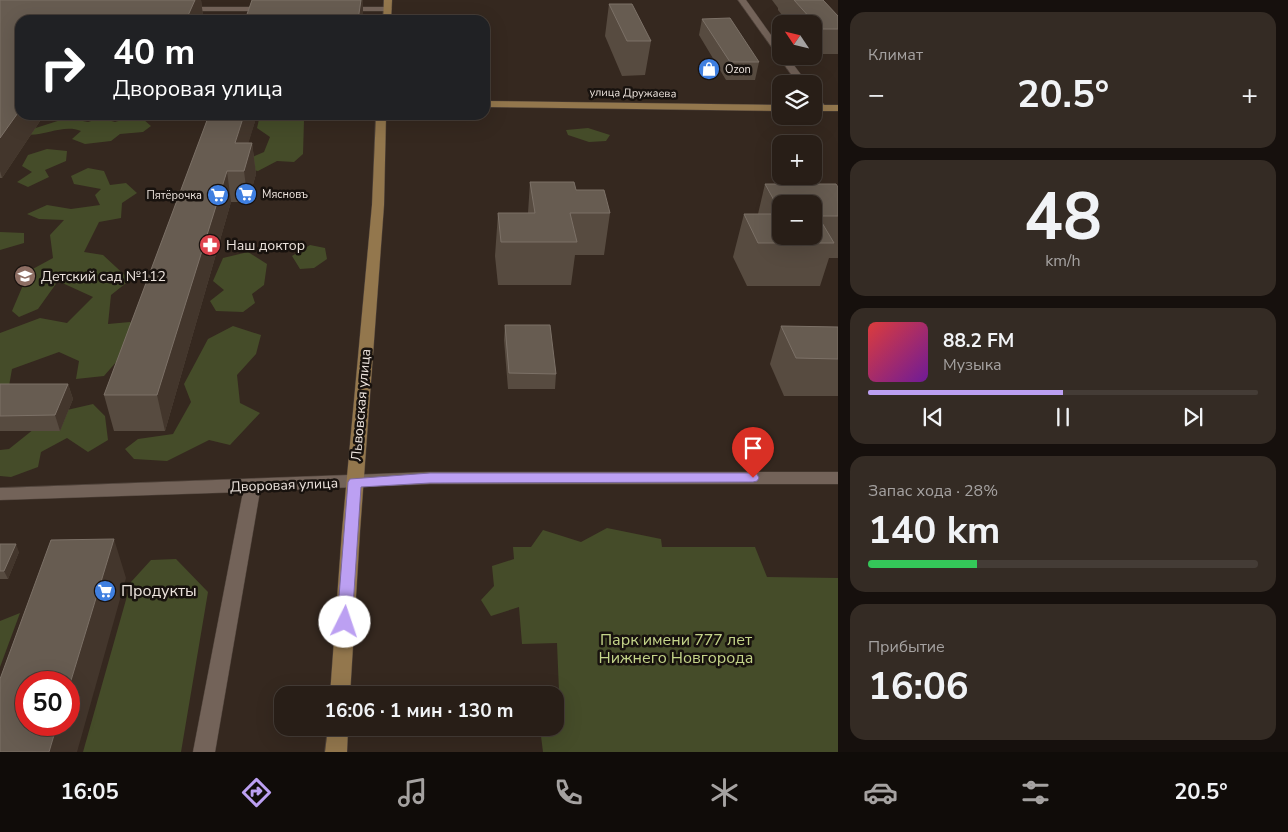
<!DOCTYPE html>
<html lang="ru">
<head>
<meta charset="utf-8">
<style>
	body { margin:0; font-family:"Nunito Sans",sans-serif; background:#342b24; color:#f1f3f6; height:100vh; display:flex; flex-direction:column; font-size:19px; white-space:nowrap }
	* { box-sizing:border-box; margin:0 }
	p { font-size:16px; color:#a5a2a1 }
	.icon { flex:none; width:28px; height:28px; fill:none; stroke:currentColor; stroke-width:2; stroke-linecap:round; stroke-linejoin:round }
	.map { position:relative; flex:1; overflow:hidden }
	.details { display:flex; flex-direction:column; gap:12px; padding:12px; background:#16100d; width:450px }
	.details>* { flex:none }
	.banner { position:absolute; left:15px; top:15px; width:475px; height:105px; border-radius:15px; box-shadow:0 5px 20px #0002,0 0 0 1px #443c36; background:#202124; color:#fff; overflow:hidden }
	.needle { width:32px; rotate:305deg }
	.tools { position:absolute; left:772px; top:15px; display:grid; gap:10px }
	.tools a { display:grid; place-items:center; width:50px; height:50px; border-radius:10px; background:#281e17; box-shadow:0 5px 20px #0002,0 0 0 1px #443c36; font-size:25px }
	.speed { position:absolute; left:15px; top:671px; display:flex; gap:10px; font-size:25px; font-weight:700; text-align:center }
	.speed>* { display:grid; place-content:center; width:65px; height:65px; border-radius:50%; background:#281e17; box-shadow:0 5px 20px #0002,0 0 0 1px #443c36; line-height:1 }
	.speed .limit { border:8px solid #d22; background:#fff; color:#111 }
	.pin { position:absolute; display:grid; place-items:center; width:42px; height:42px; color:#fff; margin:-51px -21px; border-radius:50% 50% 50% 0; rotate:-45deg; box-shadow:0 0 5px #0007 }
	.pin .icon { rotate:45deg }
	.me { position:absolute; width:55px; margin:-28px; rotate:4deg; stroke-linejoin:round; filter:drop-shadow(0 0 4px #0008) }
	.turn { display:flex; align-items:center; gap:18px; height:105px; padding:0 15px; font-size:22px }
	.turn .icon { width:65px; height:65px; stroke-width:2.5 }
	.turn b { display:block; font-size:35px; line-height:42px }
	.big { font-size:38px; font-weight:700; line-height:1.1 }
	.details .widget { flex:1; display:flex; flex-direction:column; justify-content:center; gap:8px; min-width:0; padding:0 18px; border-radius:15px; background:#342b24 }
	.details .dial { align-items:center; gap:0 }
	.dial b { font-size:65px; line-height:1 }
	.song { display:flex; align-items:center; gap:15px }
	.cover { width:60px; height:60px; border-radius:8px; background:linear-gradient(135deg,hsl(0 70% 55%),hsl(280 70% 35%)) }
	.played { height:5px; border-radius:2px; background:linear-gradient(90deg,#bca0f2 50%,#443c36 50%) }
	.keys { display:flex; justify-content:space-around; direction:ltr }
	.heat { display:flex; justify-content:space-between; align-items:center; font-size:28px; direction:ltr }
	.charge { height:8px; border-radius:4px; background:linear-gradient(90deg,#34c759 28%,#443c36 0) }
	.trip { position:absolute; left:274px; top:686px; width:290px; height:50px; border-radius:15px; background:#281e17; box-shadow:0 5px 20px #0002,0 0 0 1px #443c36; font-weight:700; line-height:50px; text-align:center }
	.menu { display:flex; height:80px; justify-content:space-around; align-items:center; background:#100c09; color:#a5a2a1 }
	.menu .icon { width:35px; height:35px }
	.menu .current { color:#bca0f2 }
	.menu b { font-size:22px; color:#f1f3f6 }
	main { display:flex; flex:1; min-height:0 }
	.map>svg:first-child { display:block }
	.green { fill:#454c29 }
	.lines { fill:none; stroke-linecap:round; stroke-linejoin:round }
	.street-casing { stroke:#4f433b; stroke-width:1 }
	.secondary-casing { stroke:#4f433b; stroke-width:1 }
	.street { fill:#736359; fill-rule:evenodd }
	.secondary { fill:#93774d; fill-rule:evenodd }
	.wall { fill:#574b40 }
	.shaded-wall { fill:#43362c }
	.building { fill:#675c51; stroke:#7c7167 }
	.route { fill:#bca0f2; stroke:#7a689d }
	.labels { text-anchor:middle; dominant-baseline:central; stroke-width:5; stroke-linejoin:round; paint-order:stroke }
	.far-poi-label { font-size:11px; fill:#ede4de; stroke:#18120e; text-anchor:start }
	.far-street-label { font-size:11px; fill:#ede4de; stroke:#18120e }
	.poi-label { font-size:14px; fill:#ede4de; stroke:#18120e; text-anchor:start }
	.street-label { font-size:14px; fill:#ede4de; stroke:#18120e }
	.near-poi-label { font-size:16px; fill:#ede4de; stroke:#18120e; text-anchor:start }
	.near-park-label { font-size:16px; fill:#c5d58a; stroke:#18120e }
</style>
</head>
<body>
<main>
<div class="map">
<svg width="838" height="752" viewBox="0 0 838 752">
	<rect width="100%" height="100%" fill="#35281f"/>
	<path class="green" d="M 260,115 L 292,115 L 304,120 L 303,154 L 294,162 L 277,161 L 258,171 L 247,169 L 250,158 L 264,152 L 270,137 L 257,128 Z
		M 67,118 L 88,122 L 101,118 L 115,122 L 128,118 L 143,119 L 151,126 L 143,132 L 120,134 L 111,141 L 85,144 L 72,139 L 81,131 C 61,123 40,140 20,133 Z
		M 588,128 L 610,135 L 606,141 L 589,142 L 568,135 L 566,130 Z
		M 47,149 L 67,151 L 66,161 L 45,170 L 49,177 L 28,187 L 17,182 L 32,172 L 22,166 L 28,155 Z
		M 88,168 L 104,171 L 110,185 L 126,183 L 137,193 L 122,203 L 121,218 L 99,222 L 84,252 L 103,255 L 130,280 L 111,295 L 108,324 L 130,322 L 142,332 L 104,376 L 76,379 L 79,361 L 59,352 L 12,369 L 9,386 L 0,389 L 0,333 L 40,318 L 67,323 L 93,297 L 58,281 L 38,309 L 19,317 L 12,311 L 29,271 L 53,258 L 50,235 L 64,220 L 39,219 L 27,214 L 47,205 L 71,209 L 100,205 L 95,195 L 101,189 L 74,184 L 71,176 Z
		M 0,232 L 24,233 L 24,243 L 0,250 Z
		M 310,245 L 325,248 L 327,259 L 314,268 L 300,269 L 292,256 Z
		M 248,252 L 267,264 L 264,285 L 252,294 L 255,303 L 243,312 L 216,311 L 210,301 L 224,290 L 213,281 L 223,258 Z
		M 233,326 L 261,335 L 256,354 L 237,375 L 240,403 L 260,413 L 230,445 L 209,440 L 167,461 L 134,459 L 125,449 L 138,439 L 173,434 L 191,402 L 184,384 L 208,339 Z
		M 93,404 L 105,416 L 108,440 L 88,452 L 67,438 L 41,452 L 38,467 L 11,477 L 0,476 L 0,450 L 9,449 L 54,413 Z
		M 607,528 L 661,539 L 662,547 L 755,547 L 767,577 L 838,578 L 838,752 L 543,752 L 540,728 L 555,728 L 555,695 L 536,695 L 536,692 L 559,691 L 557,643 L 522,644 L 519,607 L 491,616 L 481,600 L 494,586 L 492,566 L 514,559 L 513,547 L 531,547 L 543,530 L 581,542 Z
		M 176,559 L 208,592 L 181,752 L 83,752 L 131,582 L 151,560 Z
		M 20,613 L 0,667 L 0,621 Z"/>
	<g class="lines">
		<g class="street-casing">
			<path id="street" d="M 738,0 L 746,0 L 781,49 L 781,56 L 787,56 L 808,84 L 798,84 Z
				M 178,7 L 268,7 L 272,9 L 268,11 L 181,11 L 177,9 Z
				M 341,7 L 388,7 L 392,9 L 388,11 L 341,11 Z
				M 814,96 C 819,97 827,106 825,110 L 817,110 L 814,105 Z
				M 430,472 L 838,472 L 838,484 L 430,484 L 260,491 L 215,752 L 193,752 L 243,492 L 0,500 L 0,488 Z"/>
		</g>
		<g class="secondary-casing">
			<path id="secondary" d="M 384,0 L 392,0 L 391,20 L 383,20 Z
				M 485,101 L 781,105 L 781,111 L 485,107 Z
				M 814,105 L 838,105 L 838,111 L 814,111 Z
				M 376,115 L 386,115 L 384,205 L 360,531 L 350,695 L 330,695 L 342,531 L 372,205 Z
				M 328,728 L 348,728 L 347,752 L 325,752 Z"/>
		</g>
		<use href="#street" class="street"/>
		<use href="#secondary" class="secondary"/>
	</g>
	<path class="wall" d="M 0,0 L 201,0 L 203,16 L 201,20 L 20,20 L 20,115 L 44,115 L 2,178 L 0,178 Z
		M 252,0 L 363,0 L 363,20 L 245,20 Z
		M 772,0 L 823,0 L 838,16 L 838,54 L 814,54 L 814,24 L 789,24 L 778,10 L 778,8 Z
		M 609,4 L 651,41 L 645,75 L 622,76 L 605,36 Z
		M 702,19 L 759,62 L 755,80 L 726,80 L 699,35 Z
		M 257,115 L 248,143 L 252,143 L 256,174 L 248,202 L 231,202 L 165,431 L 114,431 L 104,395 Z
		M 530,182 L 576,190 L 610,213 L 604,255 L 575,255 L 571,285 L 498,285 L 495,256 L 498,213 L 528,213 Z
		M 765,184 L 838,187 L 838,258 L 829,258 L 820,286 L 747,286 L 733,257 L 744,214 L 758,214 Z
		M 505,325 L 556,374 L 555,389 L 508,389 L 504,340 Z
		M 781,326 L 838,327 L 838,396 L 784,396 L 770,364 Z
		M 0,384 L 68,384 L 73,399 L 60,431 L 0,431 Z
		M 0,544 L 19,552 L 8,579 L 0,579 Z"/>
	<path class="shaded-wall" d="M 195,0 L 201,0 L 203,16 L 201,20 L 186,20 Z
		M 361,0 L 363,0 L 363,20 L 358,20 Z
		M 20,110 L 20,115 L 44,115 L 2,178 L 0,171 L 0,138 Z
		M 244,115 L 257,115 L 240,171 L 235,143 Z
		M 252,143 L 256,174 L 248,202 L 244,171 Z
		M 227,171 L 231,202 L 165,431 L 157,395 Z
		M 68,384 L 73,399 L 60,431 L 55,415 Z
		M 114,539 L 126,578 L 77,752 L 49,752 L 57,725 L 69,725 L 69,687 Z
		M 16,544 L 19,552 L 8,579 L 4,571 Z"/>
	<path class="building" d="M 0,0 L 195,0 L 186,20 L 20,20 L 20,110 L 0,138 Z
		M 252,0 L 361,0 L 358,20 L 313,20 L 314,15 L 276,15 L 274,20 L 245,20 Z
		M 794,0 L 823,0 L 838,16 L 838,29 L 820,29 Z
		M 609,4 L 632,4 L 651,41 L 627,41 Z
		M 730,18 L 759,62 L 730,62 L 702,19 Z
		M 209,115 L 244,115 L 235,143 L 252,143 L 244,171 L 227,171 L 157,395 L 104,395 Z
		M 530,182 L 574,182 L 576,190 L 604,190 L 610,213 L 570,213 L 577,242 L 501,242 L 498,213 L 535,213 Z
		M 765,184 L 836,184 L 838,187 L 838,216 L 818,216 L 834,243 L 758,243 L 744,214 L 781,214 L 781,236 L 814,236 L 814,204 L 781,204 L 781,213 Z
		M 505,325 L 550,325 L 556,374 L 509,373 Z
		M 781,326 L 838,327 L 838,359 L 796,358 Z
		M 0,384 L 68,384 L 55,415 L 0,416 Z
		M 114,539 L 69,687 L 69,682 L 26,682 L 26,725 L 57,725 L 49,752 L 0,752 L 0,679 L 51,540 Z
		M 0,544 L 16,544 L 4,571 L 0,571 Z"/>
	<path class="route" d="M 430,473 L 753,473 L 757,474 L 759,478 L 757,481 L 753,482 L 430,483 L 361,487 L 352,622 L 350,626 L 345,628 L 340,626 L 337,622 L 348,482 L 350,479 Z"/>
	<defs>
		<g id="shop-disc" transform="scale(1.125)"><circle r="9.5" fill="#3f7fe0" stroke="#18120e"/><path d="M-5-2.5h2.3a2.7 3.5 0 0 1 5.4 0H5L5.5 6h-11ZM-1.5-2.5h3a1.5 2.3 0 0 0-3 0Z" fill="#fff"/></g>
		<g id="supermarket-disc" transform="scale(1.125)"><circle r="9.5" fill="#3f7fe0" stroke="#18120e"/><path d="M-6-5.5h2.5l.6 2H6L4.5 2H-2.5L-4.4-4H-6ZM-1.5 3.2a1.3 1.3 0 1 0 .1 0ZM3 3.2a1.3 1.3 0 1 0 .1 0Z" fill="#fff"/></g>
		<g id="pharmacy-disc" transform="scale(1.125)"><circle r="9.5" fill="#e0444e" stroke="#18120e"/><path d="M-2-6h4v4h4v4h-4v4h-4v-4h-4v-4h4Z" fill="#fff"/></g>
		<g id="school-disc" transform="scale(1.125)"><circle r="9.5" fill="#8d6e63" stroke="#18120e"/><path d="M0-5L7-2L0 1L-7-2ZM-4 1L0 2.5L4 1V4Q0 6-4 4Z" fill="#fff"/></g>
	</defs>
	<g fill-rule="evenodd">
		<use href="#shop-disc" x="709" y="69"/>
		<use href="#supermarket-disc" x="246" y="194"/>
		<use href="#supermarket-disc" x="218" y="195"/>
		<use href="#pharmacy-disc" x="210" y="245"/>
		<use href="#school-disc" x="25" y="276"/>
		<use href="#supermarket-disc" x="105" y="591"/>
	</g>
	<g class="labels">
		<g class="far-poi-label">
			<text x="725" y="69">Ozon</text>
			<text x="262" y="194">Мясновъ</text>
			<text x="202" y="195" text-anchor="end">Пятёрочка</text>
		</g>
		<g class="far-street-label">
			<text transform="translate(633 93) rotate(1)">улица Дружаева</text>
		</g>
		<g class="poi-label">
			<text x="226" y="245">Наш доктор</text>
			<text x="41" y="276">Детский сад №112</text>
		</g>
		<g class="street-label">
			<text transform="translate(361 405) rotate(-85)">Львовская улица</text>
			<text transform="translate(284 485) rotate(-2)">Дворовая улица</text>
		</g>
		<g class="near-poi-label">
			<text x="121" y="591">Продукты</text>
		</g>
		<g class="near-park-label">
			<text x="676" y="640">Парк имени 777 лет<tspan x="676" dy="18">Нижнего Новгорода</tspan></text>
		</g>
	</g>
</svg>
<div class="tools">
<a><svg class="needle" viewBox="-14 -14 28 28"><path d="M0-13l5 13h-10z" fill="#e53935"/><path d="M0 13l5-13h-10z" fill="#a5a2a1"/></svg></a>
<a><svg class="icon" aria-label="layers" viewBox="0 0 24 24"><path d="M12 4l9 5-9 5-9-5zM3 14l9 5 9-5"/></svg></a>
<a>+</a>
<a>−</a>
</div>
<div class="speed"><div class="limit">50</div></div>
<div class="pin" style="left:753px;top:478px;background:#d93025"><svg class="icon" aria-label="arrive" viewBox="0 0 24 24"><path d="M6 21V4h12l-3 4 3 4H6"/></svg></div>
<svg class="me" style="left:345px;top:622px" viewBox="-20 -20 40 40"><circle r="19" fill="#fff"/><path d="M0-13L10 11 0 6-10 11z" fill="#bca0f2"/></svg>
<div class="trip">16:06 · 1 мин · 130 m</div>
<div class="banner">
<div class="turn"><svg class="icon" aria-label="right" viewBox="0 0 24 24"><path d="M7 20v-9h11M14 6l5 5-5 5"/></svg><div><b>40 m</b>Дворовая улица</div></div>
</div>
</div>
<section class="details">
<div class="widget"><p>Климат</p>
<div class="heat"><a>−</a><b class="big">20.5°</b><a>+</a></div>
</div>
<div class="widget dial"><b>48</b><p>km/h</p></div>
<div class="widget">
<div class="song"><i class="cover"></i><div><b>88.2 FM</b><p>Музыка</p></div></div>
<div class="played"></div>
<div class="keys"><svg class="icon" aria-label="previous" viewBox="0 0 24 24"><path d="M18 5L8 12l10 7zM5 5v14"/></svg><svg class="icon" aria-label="pause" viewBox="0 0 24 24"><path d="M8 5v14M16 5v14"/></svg><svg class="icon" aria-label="next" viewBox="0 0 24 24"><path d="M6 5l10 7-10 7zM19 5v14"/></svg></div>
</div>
<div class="widget"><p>Запас хода · 28%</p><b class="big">140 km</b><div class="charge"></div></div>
<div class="widget"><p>Прибытие</p><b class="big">16:06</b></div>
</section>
</main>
<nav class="menu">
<b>16:05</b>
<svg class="icon current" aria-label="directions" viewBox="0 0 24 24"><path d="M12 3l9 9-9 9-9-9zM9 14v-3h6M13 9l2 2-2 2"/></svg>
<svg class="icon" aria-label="music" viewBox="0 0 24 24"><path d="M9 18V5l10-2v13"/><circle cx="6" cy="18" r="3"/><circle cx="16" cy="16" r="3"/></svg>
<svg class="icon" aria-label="phone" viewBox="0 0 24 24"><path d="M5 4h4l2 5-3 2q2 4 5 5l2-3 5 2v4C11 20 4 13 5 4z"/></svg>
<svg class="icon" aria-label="climate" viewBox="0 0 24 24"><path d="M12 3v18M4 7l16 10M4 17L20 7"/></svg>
<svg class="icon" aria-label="car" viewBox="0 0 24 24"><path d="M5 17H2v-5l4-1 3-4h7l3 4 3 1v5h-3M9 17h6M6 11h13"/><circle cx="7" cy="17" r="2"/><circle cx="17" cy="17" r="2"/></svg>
<svg class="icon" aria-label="filters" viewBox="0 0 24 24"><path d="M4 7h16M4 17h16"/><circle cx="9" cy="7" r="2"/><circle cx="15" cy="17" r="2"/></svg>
<b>20.5°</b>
</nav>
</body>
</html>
